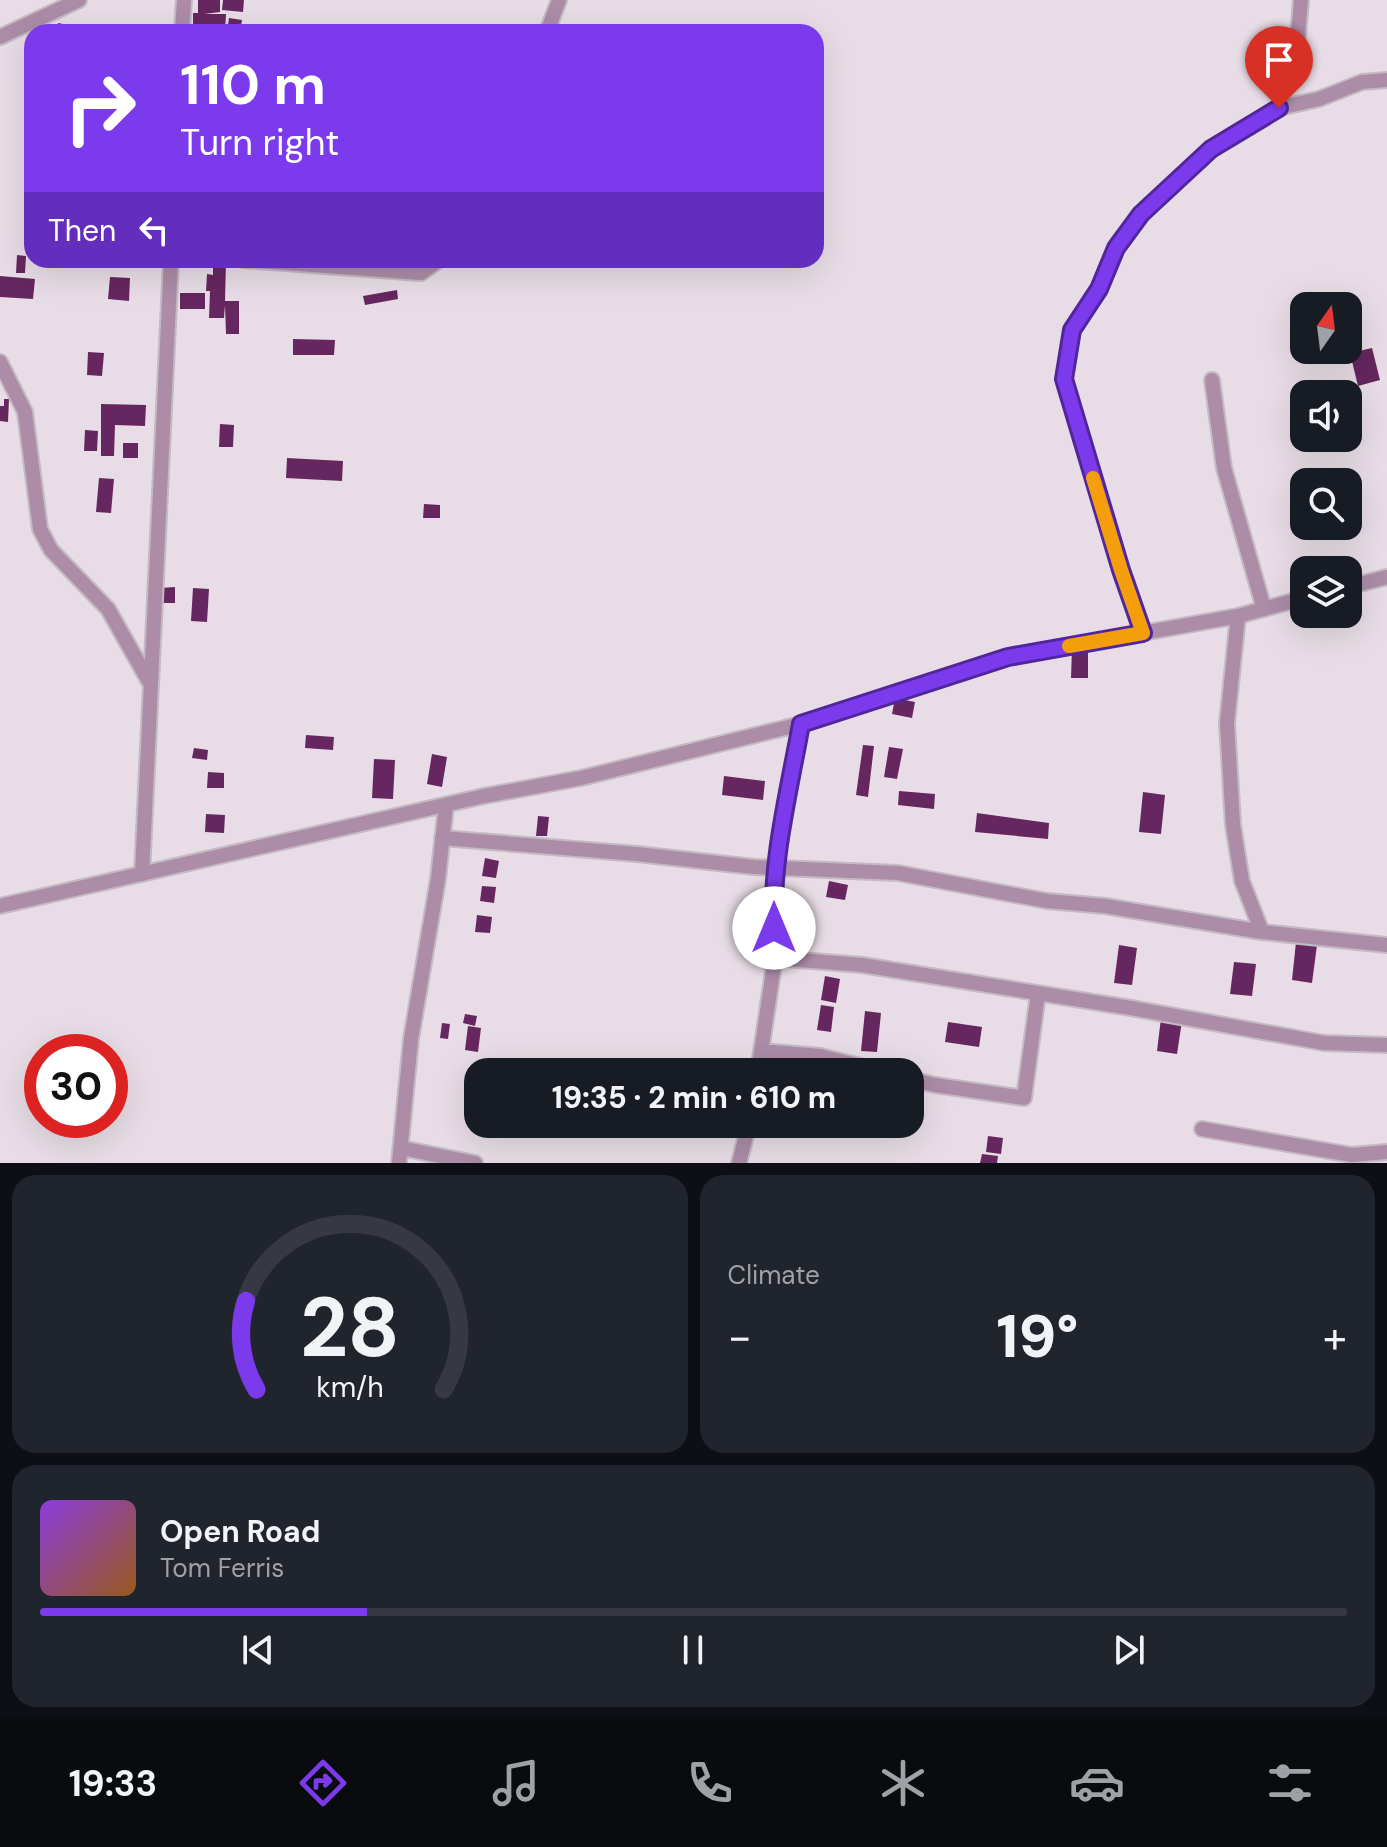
<!DOCTYPE html>
<html lang="en">
<head>
<meta charset="utf-8">
<style>
	body { margin:0; font-family:"DM Sans",sans-serif; background:#20242c; color:#f1f3f6; height:100vh; display:flex; flex-direction:column; font-size:30px; white-space:nowrap }
	* { box-sizing:border-box; margin:0 }
	p { font-size:26px; color:#9ea1a6 }
	.icon { flex:none; width:44px; height:44px; fill:none; stroke:currentColor; stroke-width:2; stroke-linecap:round; stroke-linejoin:round }
	.map { position:relative; height:1163px; overflow:hidden }
	.sheet { display:flex; flex-direction:column; gap:12px; padding:12px; background:#0d0f14; flex:1 }
	.sheet>* { flex:none }
	.guide { position:absolute; left:24px; top:24px; width:800px; height:244px; border-radius:24px; box-shadow:0 8px 32px #0002; background:#7c3aed; color:#fff; overflow:hidden }
	.needle { width:52px; rotate:14deg }
	.controls { position:absolute; left:1290px; top:292px; display:grid; gap:16px }
	.controls a { display:grid; place-items:center; width:72px; height:72px; border-radius:16px; background:#171b24; box-shadow:0 8px 32px #0002; font-size:40px }
	.speed { position:absolute; left:24px; top:1034px; display:flex; gap:16px; font-size:40px; font-weight:700; text-align:center }
	.speed>* { display:grid; place-content:center; width:104px; height:104px; border-radius:50%; background:#171b24; box-shadow:0 8px 32px #0002; line-height:1 }
	.speed .limit { border:12px solid #d22; background:#fff; color:#111 }
	.pin { position:absolute; display:grid; place-items:center; width:68px; height:68px; color:#fff; margin:-82px -34px; border-radius:50% 50% 50% 0; rotate:-45deg; box-shadow:0 0 8px #0007 }
	.pin .icon { rotate:45deg }
	.me { position:absolute; width:88px; margin:-44px; rotate:0deg; stroke-linejoin:round; filter:drop-shadow(0 0 6px #0008) }
	.turn { display:flex; align-items:center; gap:28px; height:168px; padding:0 24px; font-size:36px }
	.turn .icon { width:104px; height:104px; stroke-width:2.5 }
	.turn b { display:block; font-size:56px; line-height:68px }
	.then { display:flex; align-items:center; height:76px; padding:0 24px; background:#0003; gap:16px; font-size:30px }
	.big { font-size:60px; font-weight:800; line-height:1.1 }
	.sheet .widget { flex:1; display:flex; flex-direction:column; justify-content:center; gap:12px; min-width:0; padding:0 28px; border-radius:24px; background:#20242c }
	.sheet .dial { align-items:center; gap:0 }
	.dial svg { height:208px; overflow:visible; fill:none; stroke:#363941; stroke-width:7; stroke-linecap:round; text-anchor:middle }
	.dial text { fill:#f1f3f6; stroke:none }
	.song { display:flex; align-items:center; gap:24px }
	.cover { width:96px; height:96px; border-radius:12px; background:linear-gradient(135deg,hsl(270 70% 55%),hsl(30 70% 35%)) }
	.played { height:8px; border-radius:4px; background:linear-gradient(90deg,#7c3aed 25%,#363941 25%) }
	.keys { display:flex; justify-content:space-around; direction:ltr }
	.heat { display:flex; justify-content:space-between; align-items:center; font-size:44px; direction:ltr }
	.sheet .tiles { flex:1; display:grid; gap:12px; grid-template-columns:1fr 1fr }
	.widget:last-child { grid-column:span 2 }
	.trip { position:absolute; left:464px; top:1058px; width:460px; height:80px; border-radius:24px; background:#171b24; box-shadow:0 8px 32px #0002; font-weight:800; line-height:80px; text-align:center }
	.tabs { display:flex; height:128px; justify-content:space-around; align-items:center; background:#090b0e; color:#9ea1a6 }
	.tabs .icon { width:56px; height:56px }
	.tabs .on { color:#7c3aed }
	.tabs b { font-size:36px; color:#f1f3f6 }
	.map>svg:first-child { display:block }
	.building { fill:#66265f }
	.lines { fill:none; stroke-linecap:round; stroke-linejoin:round }
	.street-casing { stroke:#c4bac3; stroke-width:18 }
	.street { stroke:#ac8ca7; stroke-width:14 }
	.route-casing { stroke:#51269a; stroke-width:20 }
	.route { stroke:#7c3aed; stroke-width:14 }
	.slow { stroke:#f59e0b; stroke-width:14 }
</style>
</head>
<body>
<div class="map">
<svg width="1387" height="1163" viewBox="0 0 1387 1163">
	<rect width="100%" height="100%" fill="#e8dde6"/>
	<path class="building" d="M 198,0 L 220,0 L 220,12 L 204,14 L 226,14 L 225,31 L 193,31 L 193,13 L 198,13 Z
		M 223,0 L 244,0 L 243,12 L 222,10 Z
		M 229,18 L 242,20 L 240,32 L 227,32 Z
		M 58,23 L 78,27 L 77,32 L 56,32 Z
		M 17,255 L 26,256 L 25,273 L 16,273 Z
		M 213,260 L 226,261 L 225,301 L 239,301 L 239,334 L 226,334 L 225,305 L 224,318 L 209,318 L 210,291 L 206,291 L 207,274 L 213,275 Z
		M 0,276 L 35,279 L 33,299 L 0,297 Z
		M 110,277 L 130,278 L 129,301 L 108,299 Z
		M 397,290 L 398,299 L 365,305 L 363,296 Z
		M 180,293 L 205,293 L 205,309 L 180,309 Z
		M 293,339 L 335,340 L 334,355 L 293,355 Z
		M 1372,348 L 1380,380 L 1358,386 L 1350,353 Z
		M 88,352 L 104,353 L 102,376 L 87,375 Z
		M 4,399 L 9,399 L 8,422 L 0,421 L 0,406 L 4,406 Z
		M 101,404 L 146,405 L 145,426 L 115,425 L 114,456 L 101,456 Z
		M 220,424 L 234,425 L 233,447 L 219,447 Z
		M 85,430 L 98,431 L 97,451 L 84,451 Z
		M 123,443 L 138,443 L 138,458 L 123,458 Z
		M 287,458 L 343,461 L 342,481 L 286,478 Z
		M 99,478 L 114,479 L 111,513 L 96,512 Z
		M 424,504 L 440,505 L 440,518 L 423,518 Z
		M 175,587 L 175,603 L 161,603 L 160,588 Z
		M 193,588 L 209,589 L 207,622 L 191,621 Z
		M 1072,647 L 1088,647 L 1088,678 L 1071,678 Z
		M 895,698 L 915,702 L 912,718 L 892,714 Z
		M 306,735 L 334,737 L 333,750 L 305,748 Z
		M 863,745 L 874,746 L 868,797 L 856,795 Z
		M 889,747 L 903,749 L 897,779 L 884,777 Z
		M 194,748 L 208,750 L 207,760 L 192,758 Z
		M 432,754 L 447,757 L 442,787 L 427,784 Z
		M 374,759 L 395,760 L 393,799 L 372,798 Z
		M 208,772 L 224,773 L 224,788 L 207,788 Z
		M 724,776 L 765,781 L 763,800 L 722,795 Z
		M 899,791 L 935,794 L 934,809 L 898,805 Z
		M 1143,792 L 1165,795 L 1161,834 L 1139,832 Z
		M 977,813 L 1049,823 L 1048,839 L 975,832 Z
		M 206,814 L 225,815 L 224,833 L 205,832 Z
		M 538,816 L 549,817 L 547,836 L 536,836 Z
		M 485,858 L 499,861 L 496,878 L 482,876 Z
		M 829,881 L 848,885 L 845,900 L 826,897 Z
		M 482,886 L 496,887 L 494,903 L 480,901 Z
		M 477,915 L 492,917 L 490,933 L 475,932 Z
		M 1296,942 L 1317,945 L 1312,983 L 1292,980 Z
		M 1119,945 L 1137,948 L 1132,985 L 1114,983 Z
		M 1234,962 L 1256,964 L 1252,996 L 1230,994 Z
		M 825,976 L 840,979 L 836,1003 L 821,1000 Z
		M 821,1005 L 834,1007 L 831,1032 L 817,1030 Z
		M 865,1011 L 881,1013 L 877,1052 L 861,1051 Z
		M 465,1014 L 477,1016 L 475,1026 L 463,1023 Z
		M 1161,1018 L 1182,1021 L 1177,1054 L 1157,1051 Z
		M 948,1022 L 982,1027 L 979,1047 L 945,1042 Z
		M 442,1023 L 450,1024 L 448,1039 L 440,1038 Z
		M 468,1026 L 481,1028 L 478,1052 L 465,1050 Z
		M 673,1124 L 700,1124 L 699,1138 L 672,1135 Z
		M 988,1136 L 1003,1138 L 1001,1154 L 986,1152 Z
		M 982,1154 L 998,1156 L 997,1163 L 980,1163 Z"/>
	<g class="lines">
		<g class="street-casing">
			<path id="street" d="M 182,32 L 184,0
				M 547,32 L 559,0
				M 0,37 L 79,0
				M 1279,108 L 1297,47 L 1301,0
				M 243,260 L 421,273 L 439,260
				M 0,362 L 25,412 L 40,529 L 51,550 L 108,609 L 151,685
				M 1212,380 L 1224,468 L 1264,609
				M 1348,587 L 1387,577
				M 1238,616 L 1227,723 L 1233,825 L 1242,881 L 1262,932
				M 1143,633 L 1121,570 L 1064,379 L 1072,330 L 1099,289 L 1116,248 L 1141,214 L 1211,149 L 1279,108 L 1319,99 L 1362,82 L 1387,80
				M 442,838 L 637,854 L 754,867 L 898,873 L 1047,901 L 1105,906 L 1262,932 L 1387,945
				M 142,874 L 171,260
				M 0,906 L 484,796 L 581,778 L 801,724 L 1008,657 L 1238,616 L 1304,598
				M 775,958 L 862,965 L 1131,1008 L 1324,1043 L 1387,1045
				M 761,1051 L 820,1056 L 884,1072
				M 758,1072 L 775,958 L 773,899 L 776,867 L 801,724
				M 910,1079 L 935,1085 L 1024,1098 L 1038,994
				M 1202,1129 L 1352,1155 L 1387,1152
				M 401,1148 L 475,1163
				M 399,1163 L 411,1039 L 438,879 L 446,806
				M 739,1163 L 749,1124"/>
		</g>
		<use href="#street" class="street"/>
	</g>
	<g class="lines">
		<g class="route-casing">
			<path id="route" d="M 774,928 C 771,860 789,791 801,724 L 1008,657 L 1143,633 L 1121,570 L 1064,379 L 1072,330 L 1099,289 L 1116,248 L 1141,214 L 1211,149 L 1279,108"/>
		</g>
		<use href="#route" class="route"/>
		<path class="slow" d="M 1069,646 L 1143,633 L 1121,570 L 1093,478"/>
	</g>
</svg>
<div class="controls">
<a><svg class="needle" viewBox="-14 -14 28 28"><path d="M0-13l5 13h-10z" fill="#e53935"/><path d="M0 13l5-13h-10z" fill="#9ea1a6"/></svg></a>
<a><svg class="icon" aria-label="sound" viewBox="0 0 24 24"><path d="M4 9h4l5-4v14l-5-4H4zM17 9q2 3 0 6"/></svg></a>
<a><svg class="icon" aria-label="search" viewBox="0 0 24 24"><circle cx="10" cy="10" r="6"/><path d="M15 15l6 6"/></svg></a>
<a><svg class="icon" aria-label="layers" viewBox="0 0 24 24"><path d="M12 4l9 5-9 5-9-5zM3 14l9 5 9-5"/></svg></a>
</div>
<div class="speed"><div class="limit">30</div></div>
<div class="pin" style="left:1279px;top:108px;background:#d93025"><svg class="icon" aria-label="arrive" viewBox="0 0 24 24"><path d="M6 21V4h12l-3 4 3 4H6"/></svg></div>
<svg class="me" style="left:774px;top:928px" viewBox="-20 -20 40 40"><circle r="19" fill="#fff"/><path d="M0-13L10 11 0 6-10 11z" fill="#7c3aed"/></svg>
<div class="trip">19:35 · 2 min · 610 m</div>
<div class="guide">
<div class="turn"><svg class="icon" aria-label="right" viewBox="0 0 24 24"><path d="M7 20v-9h11M14 6l5 5-5 5"/></svg><div><b>110 m</b>Turn right</div></div>
<div class="then">Then<svg class="icon" aria-label="left" viewBox="0 0 24 24"><path d="M17 20v-9H6M10 6l-5 5 5 5"/></svg></div>
</div>
</div>
<section class="sheet">
<div class="tiles">
<div class="widget dial"><svg viewBox="0 0 100 80">
<path d="M14 69A42 42 0 1 1 86 69"/>
<path d="M14 69A42 42 0 0 1 10 35" stroke="#7c3aed"/>
<text x="50" y="56" font-size="32" font-weight="700">28</text>
<text x="50" y="72" font-size="11">km/h</text>
</svg></div>
<div class="widget"><p>Climate</p>
<div class="heat"><a>−</a><b class="big">19°</b><a>+</a></div>
</div>
<div class="widget">
<div class="song"><i class="cover"></i><div><b>Open Road</b><p>Tom Ferris</p></div></div>
<div class="played"></div>
<div class="keys"><svg class="icon" aria-label="previous" viewBox="0 0 24 24"><path d="M18 5L8 12l10 7zM5 5v14"/></svg><svg class="icon" aria-label="pause" viewBox="0 0 24 24"><path d="M8 5v14M16 5v14"/></svg><svg class="icon" aria-label="next" viewBox="0 0 24 24"><path d="M6 5l10 7-10 7zM19 5v14"/></svg></div>
</div>
</div>
</section>
<nav class="tabs">
<b>19:33</b>
<svg class="icon on" aria-label="directions" viewBox="0 0 24 24"><path d="M12 3l9 9-9 9-9-9zM9 14v-3h6M13 9l2 2-2 2"/></svg>
<svg class="icon" aria-label="music" viewBox="0 0 24 24"><path d="M9 18V5l10-2v13"/><circle cx="6" cy="18" r="3"/><circle cx="16" cy="16" r="3"/></svg>
<svg class="icon" aria-label="phone" viewBox="0 0 24 24"><path d="M5 4h4l2 5-3 2q2 4 5 5l2-3 5 2v4C11 20 4 13 5 4z"/></svg>
<svg class="icon" aria-label="climate" viewBox="0 0 24 24"><path d="M12 3v18M4 7l16 10M4 17L20 7"/></svg>
<svg class="icon" aria-label="car" viewBox="0 0 24 24"><path d="M5 17H2v-5l4-1 3-4h7l3 4 3 1v5h-3M9 17h6M6 11h13"/><circle cx="7" cy="17" r="2"/><circle cx="17" cy="17" r="2"/></svg>
<svg class="icon" aria-label="filters" viewBox="0 0 24 24"><path d="M4 7h16M4 17h16"/><circle cx="9" cy="7" r="2"/><circle cx="15" cy="17" r="2"/></svg>
</nav>
</body>
</html>
